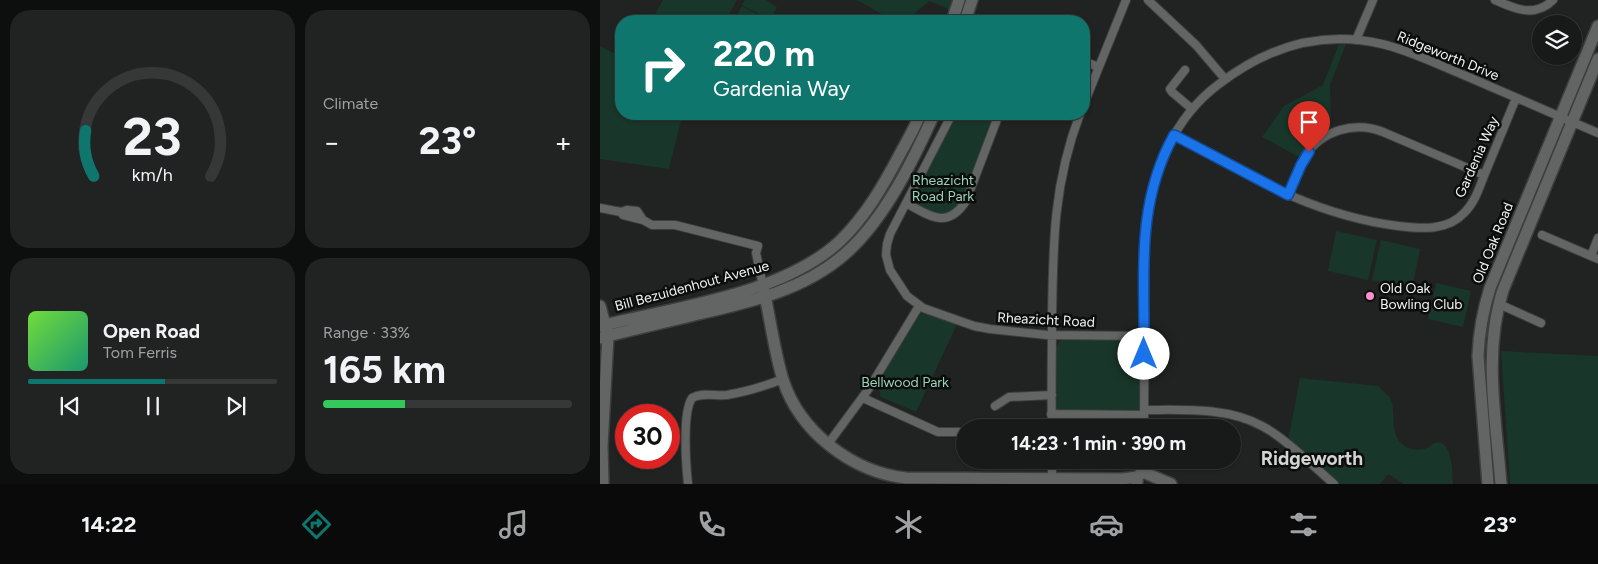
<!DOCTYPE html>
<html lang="en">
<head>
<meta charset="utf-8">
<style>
	body { margin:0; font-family:Figtree,sans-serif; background:#212322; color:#f1f3f6; height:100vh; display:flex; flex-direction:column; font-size:19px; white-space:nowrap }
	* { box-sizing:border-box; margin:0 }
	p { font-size:16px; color:#9fa1a2 }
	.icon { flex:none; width:28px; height:28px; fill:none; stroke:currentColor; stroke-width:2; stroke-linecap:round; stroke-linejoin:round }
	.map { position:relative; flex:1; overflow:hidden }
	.panel { display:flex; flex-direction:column; gap:10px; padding:10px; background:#0d0e0e; width:600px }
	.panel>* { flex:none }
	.top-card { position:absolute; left:15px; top:15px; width:475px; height:105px; border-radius:20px; box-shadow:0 1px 4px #0004,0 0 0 1px #363838; background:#0f766e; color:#fff; overflow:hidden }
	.tools { position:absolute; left:932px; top:15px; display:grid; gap:10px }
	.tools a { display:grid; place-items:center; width:50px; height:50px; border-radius:50%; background:#181a19; box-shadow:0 1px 4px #0004,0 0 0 1px #363838; font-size:25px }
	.speed { position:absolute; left:15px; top:404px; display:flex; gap:10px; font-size:25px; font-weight:700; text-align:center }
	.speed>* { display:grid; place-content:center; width:65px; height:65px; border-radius:50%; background:#181a19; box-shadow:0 1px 4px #0004,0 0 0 1px #363838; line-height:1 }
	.speed .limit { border:8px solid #d22; background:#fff; color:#111 }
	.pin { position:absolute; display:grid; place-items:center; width:42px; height:42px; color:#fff; margin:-51px -21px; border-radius:50% 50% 50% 0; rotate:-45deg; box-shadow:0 0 5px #0007 }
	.pin .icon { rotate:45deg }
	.me { position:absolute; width:55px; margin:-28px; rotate:0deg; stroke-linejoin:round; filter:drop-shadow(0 0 4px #0008) }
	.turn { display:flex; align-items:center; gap:18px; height:105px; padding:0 15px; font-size:22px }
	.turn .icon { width:65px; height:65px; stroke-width:2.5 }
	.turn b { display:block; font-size:35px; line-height:42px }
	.big { font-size:38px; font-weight:700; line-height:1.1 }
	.panel .tile { flex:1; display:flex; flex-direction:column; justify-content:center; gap:8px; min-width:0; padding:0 18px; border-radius:20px; background:#212322 }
	.panel .dial { align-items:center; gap:0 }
	.dial svg { height:130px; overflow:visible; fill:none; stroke:#363838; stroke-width:7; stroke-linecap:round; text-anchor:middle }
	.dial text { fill:#f1f3f6; stroke:none }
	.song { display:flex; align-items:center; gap:15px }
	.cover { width:60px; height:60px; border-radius:8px; background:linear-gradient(135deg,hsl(100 70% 55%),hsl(160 70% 35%)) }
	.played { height:5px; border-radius:2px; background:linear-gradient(90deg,#0f766e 55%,#363838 55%) }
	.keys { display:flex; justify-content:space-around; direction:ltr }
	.heat { display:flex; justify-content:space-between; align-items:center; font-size:28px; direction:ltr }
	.charge { height:8px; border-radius:4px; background:linear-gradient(90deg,#34c759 33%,#363838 0) }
	.panel .tiles { flex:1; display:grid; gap:10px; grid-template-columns:repeat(2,1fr) }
	.trip { position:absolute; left:356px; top:419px; width:285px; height:50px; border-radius:25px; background:#181a19; box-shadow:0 1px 4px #0004,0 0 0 1px #363838; font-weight:700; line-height:50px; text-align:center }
	.tab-bar { display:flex; height:80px; justify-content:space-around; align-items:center; background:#0a0a0a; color:#9fa1a2 }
	.tab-bar .icon { width:35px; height:35px }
	.tab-bar .selected { color:#0f766e }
	.tab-bar b { font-size:22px; color:#f1f3f6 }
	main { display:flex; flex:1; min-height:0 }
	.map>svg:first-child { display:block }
	.green { fill:#19362a }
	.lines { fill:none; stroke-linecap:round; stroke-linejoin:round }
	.street-casing { stroke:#3d3f3e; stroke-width:10 }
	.secondary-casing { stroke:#3d3f3e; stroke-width:14 }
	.street { stroke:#626564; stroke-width:8 }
	.secondary { stroke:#626564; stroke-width:11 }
	.route-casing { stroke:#114b97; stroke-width:12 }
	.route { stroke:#1a73e8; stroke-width:9 }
	.poi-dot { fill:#f790ce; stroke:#0b0c0b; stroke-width:2 }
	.labels { text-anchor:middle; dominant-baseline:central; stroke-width:5; stroke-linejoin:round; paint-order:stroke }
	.street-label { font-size:14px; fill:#f1f3f2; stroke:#0b0c0b }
	.park-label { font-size:14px; fill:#97d4b7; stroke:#0b0c0b }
	.poi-label { font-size:14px; fill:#f1f3f2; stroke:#0b0c0b; text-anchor:start }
	.district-label { font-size:19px; font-weight:bold; fill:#d2d5d4; stroke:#0b0c0b }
</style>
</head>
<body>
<main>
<section class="panel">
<div class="tiles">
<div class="tile dial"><svg viewBox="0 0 100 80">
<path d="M14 69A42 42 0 1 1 86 69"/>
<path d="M14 69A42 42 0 0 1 9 41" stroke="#0f766e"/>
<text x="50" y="56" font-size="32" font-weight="700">23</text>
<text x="50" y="72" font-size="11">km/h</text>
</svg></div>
<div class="tile"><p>Climate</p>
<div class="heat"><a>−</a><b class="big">23°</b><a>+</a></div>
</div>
<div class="tile">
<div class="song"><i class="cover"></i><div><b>Open Road</b><p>Tom Ferris</p></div></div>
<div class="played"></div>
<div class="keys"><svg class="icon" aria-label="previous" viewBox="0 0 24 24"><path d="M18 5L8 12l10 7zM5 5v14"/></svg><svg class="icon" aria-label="pause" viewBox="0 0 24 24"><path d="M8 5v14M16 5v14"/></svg><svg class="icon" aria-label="next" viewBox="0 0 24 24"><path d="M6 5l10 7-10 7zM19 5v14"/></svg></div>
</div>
<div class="tile"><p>Range · 33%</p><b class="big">165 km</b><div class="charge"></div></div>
</div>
</section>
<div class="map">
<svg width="998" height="484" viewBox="0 0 998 484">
	<rect width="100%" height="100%" fill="#202321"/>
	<path class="green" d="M 63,0 L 137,0 L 125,21 L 51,21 Z
		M 145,0 L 166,0 L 177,7 L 170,20 L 142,5 Z
		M 257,0 L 352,0 L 349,9 L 329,1 L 306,21 L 294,21 Z
		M 142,6 L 169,21 L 134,20 Z
		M 739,44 L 746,44 L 730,85 L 731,129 L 714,139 L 699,157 L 662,137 L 684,106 L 723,85 Z
		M 0,46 L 21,57 L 21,114 L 77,114 L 82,117 L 69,169 L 0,159 Z
		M 356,114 L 396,114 L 361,202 L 351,213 L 338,216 L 317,205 L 315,195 Z
		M 736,231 L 777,240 L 768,280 L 728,271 Z
		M 781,240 L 820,249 L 812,289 L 772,280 Z
		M 836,283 L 871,291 L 863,327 L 828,319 Z
		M 326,313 L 357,324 L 316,412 L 281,397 L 278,387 L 275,386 L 316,318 L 319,315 Z
		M 466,338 L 530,339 L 537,343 L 540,352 L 540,411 L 457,410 L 456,349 L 459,342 Z
		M 901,351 L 998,356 L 998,484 L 910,484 Z
		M 700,378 L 778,386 C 782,390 789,395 791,400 C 796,413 790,430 800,442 C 807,450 819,452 829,447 C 830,446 834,443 835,443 C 852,437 853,475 853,484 L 804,484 L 788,474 L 780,484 L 739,484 L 688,441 Z"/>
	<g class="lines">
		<g class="street-casing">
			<path id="street" d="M 548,0 L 596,45 L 625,79
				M 895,0 C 915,9 935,18 953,0
				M 756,40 L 773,0
				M 484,61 L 498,67
				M 585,70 L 570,89 L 572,92 L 592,109
				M 484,104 L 526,0
				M 352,114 L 290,234 L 287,244 L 286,255 L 290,270 L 307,296 L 323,308 L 374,326 L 390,329 L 447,335 L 544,336
				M 574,135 C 649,176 712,215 798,226 C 822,229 848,231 865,212 C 876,201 880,185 886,171 C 896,147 906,122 916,98
				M 688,195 C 693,182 698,168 705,156 C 722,130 755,121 783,132 L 884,175
				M 306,203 C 330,216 347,230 366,201 L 399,114
				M 0,208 L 21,212 L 23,215 L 43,220 L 52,225 L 75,225 L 158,246 L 156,253 L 163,286
				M 21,212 L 27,210 L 37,211 L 43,220
				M 942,235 L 998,259
				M 991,256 L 998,238
				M 899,304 L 941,323
				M 263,398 L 338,432 L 365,432
				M 395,406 L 409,397 L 452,395
				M 544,410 C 583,410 627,407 662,426 C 685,438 714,467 734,484
				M 451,414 L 544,415
				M 452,428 C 451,392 452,356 452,320 C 453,246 453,184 480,114
				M 544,428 L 545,231 C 550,175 573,118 619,84 C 667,47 722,30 782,44 C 811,51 839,65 866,76 C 910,95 954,114 998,133
				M 228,444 L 270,387 L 319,306
				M 452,460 L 452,479
				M 544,460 L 548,474
				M 88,484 C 86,465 82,413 92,398 C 102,392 115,396 127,395 C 145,392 165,386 183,379"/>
		</g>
		<g class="secondary-casing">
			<path id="secondary" d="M 352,21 L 359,0
				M 365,21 L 372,0
				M 163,286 C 170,317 174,350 183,380 C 200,432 252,472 306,478 L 522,479 L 537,477
				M 0,306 L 8,336 L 2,446 L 3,484
				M 0,326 C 75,307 182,295 240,241 C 266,216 283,186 300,154 C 307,141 315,128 320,114
				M 0,338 C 34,329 69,321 103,313 C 154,301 205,289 245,254 C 284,220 313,161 334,114
				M 537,482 L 537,477 L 543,472 L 571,484
				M 888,484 L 878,356 C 879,332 883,310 890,288 L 998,26
				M 901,484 C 896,419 883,353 903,290 L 998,59"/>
		</g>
		<use href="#street" class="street"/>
		<use href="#secondary" class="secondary"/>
	</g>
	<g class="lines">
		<g class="route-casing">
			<path id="route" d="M 544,354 C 545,277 535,205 574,135 L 688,195 L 701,165 L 709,152"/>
		</g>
		<use href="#route" class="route"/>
	</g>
	<circle class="poi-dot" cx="770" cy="296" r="5"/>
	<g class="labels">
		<g class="street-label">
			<text transform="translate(848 56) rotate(22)">Ridgeworth Drive</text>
			<text transform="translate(877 157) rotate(-66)">Gardenia Way</text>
			<text transform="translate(893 243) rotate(-68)">Old Oak Road</text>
			<text transform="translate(92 286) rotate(-15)">Bill Bezuidenhout Avenue</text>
			<text transform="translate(446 320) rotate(3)">Rheazicht Road</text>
		</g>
		<g class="park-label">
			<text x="343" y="180">Rheazicht<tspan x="343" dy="16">Road Park</tspan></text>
			<text x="305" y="382">Bellwood Park</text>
		</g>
		<g class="poi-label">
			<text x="780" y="288">Old Oak<tspan x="780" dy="16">Bowling Club</tspan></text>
		</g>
		<g class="district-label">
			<text x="712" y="458">Ridgeworth</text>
		</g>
	</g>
</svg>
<div class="tools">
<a><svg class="icon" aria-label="layers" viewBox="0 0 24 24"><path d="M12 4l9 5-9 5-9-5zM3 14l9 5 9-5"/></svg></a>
</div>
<div class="speed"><div class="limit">30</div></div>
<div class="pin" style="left:709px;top:152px;background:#d93025"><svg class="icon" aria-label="arrive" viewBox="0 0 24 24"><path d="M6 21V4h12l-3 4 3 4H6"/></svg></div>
<svg class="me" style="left:544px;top:354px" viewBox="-20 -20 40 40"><circle r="19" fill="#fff"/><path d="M0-13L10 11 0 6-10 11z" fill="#1a73e8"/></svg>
<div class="trip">14:23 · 1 min · 390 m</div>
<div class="top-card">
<div class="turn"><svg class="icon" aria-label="right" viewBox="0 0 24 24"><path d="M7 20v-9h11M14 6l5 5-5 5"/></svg><div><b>220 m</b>Gardenia Way</div></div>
</div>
</div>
</main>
<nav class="tab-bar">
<b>14:22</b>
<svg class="icon selected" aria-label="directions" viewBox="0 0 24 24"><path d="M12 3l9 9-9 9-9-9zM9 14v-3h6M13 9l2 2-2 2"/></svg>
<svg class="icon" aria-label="music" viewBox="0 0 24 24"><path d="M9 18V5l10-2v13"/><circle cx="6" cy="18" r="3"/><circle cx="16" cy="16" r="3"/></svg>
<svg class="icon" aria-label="phone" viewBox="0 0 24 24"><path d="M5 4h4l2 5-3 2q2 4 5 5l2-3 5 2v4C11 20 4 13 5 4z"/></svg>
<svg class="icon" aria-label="climate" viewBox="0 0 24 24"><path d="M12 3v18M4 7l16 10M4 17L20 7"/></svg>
<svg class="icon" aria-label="car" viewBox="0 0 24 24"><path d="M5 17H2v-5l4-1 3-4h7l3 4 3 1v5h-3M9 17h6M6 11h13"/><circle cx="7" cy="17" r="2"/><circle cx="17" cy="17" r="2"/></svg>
<svg class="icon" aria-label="filters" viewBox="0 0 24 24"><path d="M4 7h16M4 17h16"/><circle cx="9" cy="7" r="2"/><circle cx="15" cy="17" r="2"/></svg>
<b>23°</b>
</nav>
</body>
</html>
